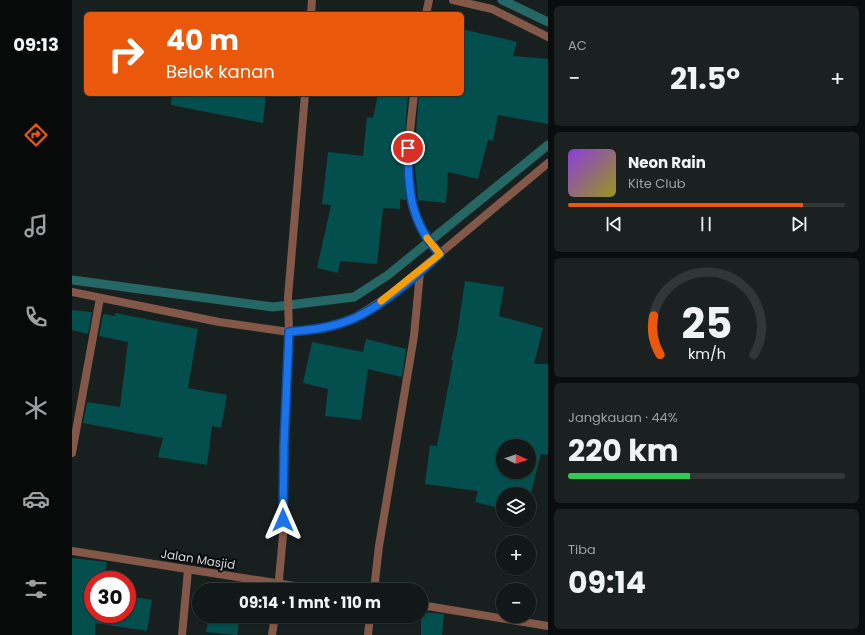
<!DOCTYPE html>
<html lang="id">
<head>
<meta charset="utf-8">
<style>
	body { margin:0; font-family:Poppins,sans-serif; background:#1b2120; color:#f1f3f6; height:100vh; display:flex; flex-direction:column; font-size:15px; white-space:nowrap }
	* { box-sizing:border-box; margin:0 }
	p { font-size:13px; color:#9ca0a1 }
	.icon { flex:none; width:22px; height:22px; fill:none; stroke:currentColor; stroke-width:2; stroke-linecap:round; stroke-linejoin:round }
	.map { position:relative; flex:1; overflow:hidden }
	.drawer { display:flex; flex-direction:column; gap:6px; padding:6px; background:#0a0d0d; width:317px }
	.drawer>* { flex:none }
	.banner { position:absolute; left:12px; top:12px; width:380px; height:84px; border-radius:6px; box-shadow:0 1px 3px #0004,0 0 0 1px #313736; background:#ea580c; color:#fff; overflow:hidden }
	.needle { width:26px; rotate:93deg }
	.controls { position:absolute; left:424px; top:439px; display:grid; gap:8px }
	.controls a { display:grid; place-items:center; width:40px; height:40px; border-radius:50%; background:#121817; box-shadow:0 1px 3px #0004,0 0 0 1px #313736; font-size:20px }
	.speed { position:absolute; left:12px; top:571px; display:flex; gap:8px; font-size:20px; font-weight:700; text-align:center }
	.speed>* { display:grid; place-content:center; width:52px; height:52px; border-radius:50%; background:#121817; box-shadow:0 1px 3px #0004,0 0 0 1px #313736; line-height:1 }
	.speed .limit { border:6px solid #d22; background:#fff; color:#111 }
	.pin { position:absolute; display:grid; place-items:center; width:34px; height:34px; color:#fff; margin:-17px; border:2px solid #fff; border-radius:50%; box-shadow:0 1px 4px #0007 }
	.me { position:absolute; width:44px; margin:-22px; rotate:0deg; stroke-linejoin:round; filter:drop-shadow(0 0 3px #0008) }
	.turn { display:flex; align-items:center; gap:14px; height:84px; padding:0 16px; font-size:18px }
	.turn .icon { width:52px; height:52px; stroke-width:2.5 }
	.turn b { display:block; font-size:28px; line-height:34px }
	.big { font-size:30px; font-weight:700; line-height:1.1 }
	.drawer .tile { flex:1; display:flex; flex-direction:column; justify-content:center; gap:6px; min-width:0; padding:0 14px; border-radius:6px; background:#1b2120 }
	.drawer .dial { align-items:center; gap:0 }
	.dial svg { height:104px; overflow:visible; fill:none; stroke:#313736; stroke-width:7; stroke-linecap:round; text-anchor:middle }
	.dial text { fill:#f1f3f6; stroke:none }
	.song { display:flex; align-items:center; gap:12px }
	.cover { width:48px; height:48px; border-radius:6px; background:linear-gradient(135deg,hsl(270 70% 55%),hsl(60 70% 35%)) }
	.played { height:4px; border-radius:2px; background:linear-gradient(90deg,#ea580c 85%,#313736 85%) }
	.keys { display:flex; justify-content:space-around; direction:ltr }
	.heat { display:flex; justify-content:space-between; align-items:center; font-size:22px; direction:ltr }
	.charge { height:6px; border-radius:3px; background:linear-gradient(90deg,#34c759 44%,#313736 0) }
	.trip { position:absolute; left:120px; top:583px; width:236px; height:40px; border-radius:20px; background:#121817; box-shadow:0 1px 3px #0004,0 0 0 1px #313736; font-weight:700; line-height:40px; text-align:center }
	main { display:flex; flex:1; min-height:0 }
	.tab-bar { display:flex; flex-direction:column; width:72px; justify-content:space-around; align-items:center; background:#070a09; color:#9ca0a1 }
	.tab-bar .icon { width:28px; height:28px }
	.tab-bar .on { color:#ea580c }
	.tab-bar b { font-size:18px; color:#f1f3f6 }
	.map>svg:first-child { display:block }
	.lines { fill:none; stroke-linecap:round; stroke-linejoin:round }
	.stream { stroke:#256764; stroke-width:9 }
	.building { fill:#024f4d; fill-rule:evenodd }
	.minor { stroke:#845848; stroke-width:8 }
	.tertiary { stroke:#845848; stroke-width:8 }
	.route-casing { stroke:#114b97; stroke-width:10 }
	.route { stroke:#1a73e8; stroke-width:7 }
	.slow { stroke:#f59e0b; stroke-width:7 }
	.labels { text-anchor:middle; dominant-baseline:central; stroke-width:4; stroke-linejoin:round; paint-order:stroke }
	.street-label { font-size:12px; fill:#d4d9d8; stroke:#060909 }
</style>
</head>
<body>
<main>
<nav class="tab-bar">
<b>09:13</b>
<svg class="icon on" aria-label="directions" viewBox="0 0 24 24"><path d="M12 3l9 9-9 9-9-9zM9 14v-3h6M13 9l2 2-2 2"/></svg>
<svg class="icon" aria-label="music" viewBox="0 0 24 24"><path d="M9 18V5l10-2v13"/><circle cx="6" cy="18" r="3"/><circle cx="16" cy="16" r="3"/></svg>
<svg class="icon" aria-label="phone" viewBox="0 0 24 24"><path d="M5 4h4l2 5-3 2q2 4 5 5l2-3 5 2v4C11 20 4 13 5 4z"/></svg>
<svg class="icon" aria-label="climate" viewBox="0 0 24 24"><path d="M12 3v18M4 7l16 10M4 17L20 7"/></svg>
<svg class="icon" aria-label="car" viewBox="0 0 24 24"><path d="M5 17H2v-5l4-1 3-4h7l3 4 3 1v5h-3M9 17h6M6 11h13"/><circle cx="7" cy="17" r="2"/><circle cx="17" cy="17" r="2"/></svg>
<svg class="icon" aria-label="filters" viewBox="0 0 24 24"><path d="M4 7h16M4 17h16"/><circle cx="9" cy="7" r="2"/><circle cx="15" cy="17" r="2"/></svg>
</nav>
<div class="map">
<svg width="476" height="635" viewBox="0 0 476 635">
	<rect width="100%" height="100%" fill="#18201f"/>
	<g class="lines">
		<path class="stream" d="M 430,0 L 476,22
			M 0,280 L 201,307 L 282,297 L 316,275 L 476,145"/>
	</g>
	<path class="building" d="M 390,29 L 445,42 L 441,56 L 476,59 L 476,124 L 426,115 L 421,141 L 416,140 L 406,179 L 376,172 L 374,203 L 346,200 L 342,158 L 347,94 L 390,94 Z
		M 100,94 L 194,94 L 191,123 L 99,105 Z
		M 306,94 L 336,94 L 331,157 L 334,200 L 328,199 L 328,209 L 311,208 L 305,264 L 268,261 L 266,273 L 245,268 L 259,205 L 250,204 L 256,152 L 291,156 L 295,117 L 301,118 Z
		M 393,281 L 432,287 L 427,316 L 471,328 L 462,364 L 476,364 L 476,455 L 469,454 L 457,500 L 457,494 L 431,494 L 431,509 L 403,502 L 406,491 L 353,484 L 358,445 L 365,446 L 381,361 L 379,360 L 385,335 ZM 431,446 L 457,446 L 457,472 L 431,472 Z
		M 0,310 L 20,312 L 16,334 L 0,330 Z
		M 43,313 L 126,329 L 116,388 L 155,395 L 149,428 L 140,426 L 135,465 L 86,457 L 91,438 L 11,423 L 15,402 L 48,407 L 56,342 L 27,336 L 31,314 L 43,316 Z
		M 294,339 L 334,349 L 330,377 L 296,369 L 289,420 L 253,416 L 256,389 L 231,383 L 240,342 L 291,352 Z
		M 0,558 L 35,562 L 32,580 L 21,580 L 21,614 L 55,614 L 55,596 L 80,600 L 75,631 L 23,623 L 23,635 L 0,635 Z
		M 349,612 L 372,614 L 370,635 L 349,635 Z
		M 137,616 L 168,616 L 165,635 L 134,632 Z"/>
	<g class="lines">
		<path class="minor" d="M 381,0 L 420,9 L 476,37
			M 239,14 L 240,0
			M 354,14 L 357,0
			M 342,94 C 336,150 326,210 368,254
			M 0,292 L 147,322 L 217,332 L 250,329 L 279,320 L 317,296 L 476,163
			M 0,453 L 28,298
			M 206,590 L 211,535 L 212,445 L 217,332 L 216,297 L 233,94
			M 302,590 L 307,546 L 342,336 L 348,272
			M 110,635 L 116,570
			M 200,635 L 203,616
			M 296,635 L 298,616"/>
		<path class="tertiary" d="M 0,551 L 248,590
			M 349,605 L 476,626"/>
	</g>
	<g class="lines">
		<g class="route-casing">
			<path id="route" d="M 211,520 L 212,445 L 217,332 C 238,330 258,328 278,320 C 308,308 344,276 368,254 C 338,223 336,189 336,148"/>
		</g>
		<use href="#route" class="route"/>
		<path class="slow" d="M 309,301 L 368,254 L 355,238"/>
	</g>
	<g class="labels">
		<g class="street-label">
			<text transform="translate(126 559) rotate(9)">Jalan Masjid</text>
		</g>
	</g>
</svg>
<div class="controls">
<a><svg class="needle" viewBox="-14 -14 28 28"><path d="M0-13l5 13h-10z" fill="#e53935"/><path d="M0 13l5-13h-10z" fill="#9ca0a1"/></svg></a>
<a><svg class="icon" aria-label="layers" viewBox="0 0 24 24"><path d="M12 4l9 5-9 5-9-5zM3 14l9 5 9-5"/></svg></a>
<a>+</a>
<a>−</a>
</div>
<div class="speed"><div class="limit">30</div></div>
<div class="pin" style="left:336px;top:148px;background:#d93025"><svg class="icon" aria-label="arrive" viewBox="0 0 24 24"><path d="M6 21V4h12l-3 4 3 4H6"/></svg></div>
<svg class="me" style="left:211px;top:520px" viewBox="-20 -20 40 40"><path d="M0-17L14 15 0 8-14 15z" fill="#1a73e8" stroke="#fff" stroke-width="4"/></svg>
<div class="trip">09:14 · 1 mnt · 110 m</div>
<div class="banner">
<div class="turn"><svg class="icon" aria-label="right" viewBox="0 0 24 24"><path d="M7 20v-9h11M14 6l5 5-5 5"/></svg><div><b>40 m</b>Belok kanan</div></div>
</div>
</div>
<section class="drawer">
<div class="tile"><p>AC</p>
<div class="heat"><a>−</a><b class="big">21.5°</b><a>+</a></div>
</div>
<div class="tile">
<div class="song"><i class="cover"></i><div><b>Neon Rain</b><p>Kite Club</p></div></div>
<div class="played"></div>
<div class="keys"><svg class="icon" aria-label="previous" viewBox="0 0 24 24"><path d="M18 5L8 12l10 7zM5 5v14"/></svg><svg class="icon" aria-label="pause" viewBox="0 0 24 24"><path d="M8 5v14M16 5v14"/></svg><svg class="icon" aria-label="next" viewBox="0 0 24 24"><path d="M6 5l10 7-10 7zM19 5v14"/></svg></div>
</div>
<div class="tile dial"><svg viewBox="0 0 100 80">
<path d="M14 69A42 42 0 1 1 86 69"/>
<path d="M14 69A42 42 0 0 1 9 39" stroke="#ea580c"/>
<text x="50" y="56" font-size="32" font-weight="700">25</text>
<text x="50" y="72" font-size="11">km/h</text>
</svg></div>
<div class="tile"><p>Jangkauan · 44%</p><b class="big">220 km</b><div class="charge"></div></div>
<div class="tile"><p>Tiba</p><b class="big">09:14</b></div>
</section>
</main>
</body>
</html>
